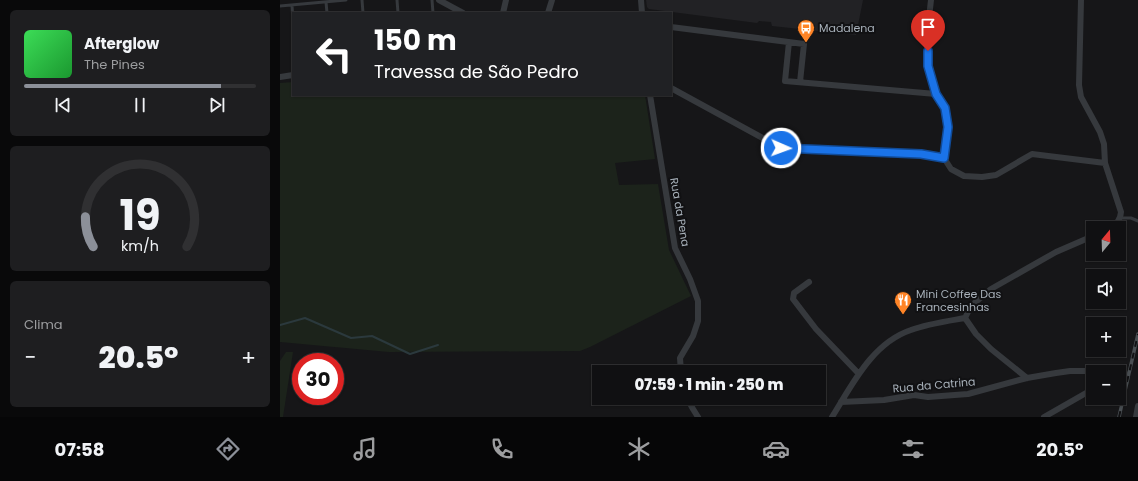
<!DOCTYPE html>
<html lang="pt">
<head>
<meta charset="utf-8">
<style>
	body { margin:0; font-family:Poppins,sans-serif; background:#1e1e20; color:#f1f3f6; height:100vh; display:flex; flex-direction:column; font-size:15px; white-space:nowrap }
	* { box-sizing:border-box; margin:0 }
	p { font-size:13px; color:#9c9d9f }
	.icon { flex:none; width:22px; height:22px; fill:none; stroke:currentColor; stroke-width:2; stroke-linecap:round; stroke-linejoin:round }
	.map { position:relative; flex:1; overflow:hidden }
	.drawer { display:flex; flex-direction:column; gap:10px; padding:10px; background:#09090a; width:280px }
	.drawer>* { flex:none }
	.banner { position:absolute; left:12px; top:12px; width:380px; height:84px; border-radius:0px; box-shadow:0 1px 3px #0004,0 0 0 1px #303032; background:#202124; color:#fff; overflow:hidden }
	.needle { width:26px; rotate:19deg }
	.fabs { position:absolute; left:806px; top:221px; display:grid; gap:8px }
	.fabs a { display:grid; place-items:center; width:40px; height:40px; border-radius:0px; background:#101012; box-shadow:0 1px 3px #0004,0 0 0 1px #303032; font-size:20px }
	.speed { position:absolute; left:12px; top:353px; display:flex; gap:8px; font-size:20px; font-weight:700; text-align:center }
	.speed>* { display:grid; place-content:center; width:52px; height:52px; border-radius:50%; background:#101012; box-shadow:0 1px 3px #0004,0 0 0 1px #303032; line-height:1 }
	.speed .limit { border:6px solid #d22; background:#fff; color:#111 }
	.pin { position:absolute; display:grid; place-items:center; width:34px; height:34px; color:#fff; margin:-41px -17px; border-radius:50% 50% 50% 0; rotate:-45deg; box-shadow:0 0 4px #0007 }
	.pin .icon { rotate:45deg }
	.me { position:absolute; width:44px; margin:-22px; rotate:92deg; stroke-linejoin:round; filter:drop-shadow(0 0 3px #0008) }
	.turn { display:flex; align-items:center; gap:14px; height:84px; padding:0 16px; font-size:18px }
	.turn .icon { width:52px; height:52px; stroke-width:2.5 }
	.turn b { display:block; font-size:28px; line-height:34px }
	.big { font-size:30px; font-weight:800; line-height:1.1 }
	.drawer .tile { flex:1; display:flex; flex-direction:column; justify-content:center; gap:6px; min-width:0; padding:0 14px; border-radius:6px; background:#1e1e20 }
	.drawer .dial { align-items:center; gap:0 }
	.dial svg { height:104px; overflow:visible; fill:none; stroke:#303032; stroke-width:7; stroke-linecap:round; text-anchor:middle }
	.dial text { fill:#f1f3f6; stroke:none }
	.song { display:flex; align-items:center; gap:12px }
	.cover { width:48px; height:48px; border-radius:6px; background:linear-gradient(135deg,hsl(130 70% 55%),hsl(130 70% 35%)) }
	.played { height:4px; border-radius:2px; background:linear-gradient(90deg,#8c9099 85%,#303032 85%) }
	.keys { display:flex; justify-content:space-around; direction:ltr }
	.heat { display:flex; justify-content:space-between; align-items:center; font-size:22px; direction:ltr }
	.trip { position:absolute; left:312px; top:365px; width:234px; height:40px; border-radius:0px; background:#101012; box-shadow:0 1px 3px #0004,0 0 0 1px #303032; font-weight:800; line-height:40px; text-align:center }
	.menu { display:flex; height:64px; justify-content:space-around; align-items:center; background:#060607; color:#9c9d9f }
	.menu .icon { width:28px; height:28px }
	.menu .selected { color:#8c9099 }
	.menu b { font-size:18px; color:#f1f3f6 }
	main { display:flex; flex:1; min-height:0 }
	.map>svg:first-child { display:block }
	.built { fill:#222225 }
	.green { fill:#1c231b }
	.lines { fill:none; stroke-linecap:round; stroke-linejoin:round }
	.stream { stroke:#2b393d; stroke-width:2 }
	.lane { stroke:#36393d; stroke-width:3 }
	.street { stroke:#36393d; stroke-width:6 }
	.rail-casing { stroke:#494e52; stroke-width:3.5 }
	.rail { stroke:#111113; stroke-width:2; stroke-dasharray:6; stroke-linecap:butt }
	.route-casing { stroke:#114b97; stroke-width:10 }
	.route { stroke:#1a73e8; stroke-width:7 }
	.labels { text-anchor:middle; dominant-baseline:central; stroke-width:4; stroke-linejoin:round; paint-order:stroke }
	.poi-label { font-size:11px; fill:#a7b0b9; stroke:#111113; text-anchor:start }
	.street-label { font-size:11px; fill:#a7b0b9; stroke:#111113 }
</style>
</head>
<body>
<main>
<section class="drawer">
<div class="tile">
<div class="song"><i class="cover"></i><div><b>Afterglow</b><p>The Pines</p></div></div>
<div class="played"></div>
<div class="keys"><svg class="icon" aria-label="previous" viewBox="0 0 24 24"><path d="M18 5L8 12l10 7zM5 5v14"/></svg><svg class="icon" aria-label="pause" viewBox="0 0 24 24"><path d="M8 5v14M16 5v14"/></svg><svg class="icon" aria-label="next" viewBox="0 0 24 24"><path d="M6 5l10 7-10 7zM19 5v14"/></svg></div>
</div>
<div class="tile dial"><svg viewBox="0 0 100 80">
<path d="M14 69A42 42 0 1 1 86 69"/>
<path d="M14 69A42 42 0 0 1 8 46" stroke="#8c9099"/>
<text x="50" y="56" font-size="32" font-weight="700">19</text>
<text x="50" y="72" font-size="11">km/h</text>
</svg></div>
<div class="tile"><p>Clima</p>
<div class="heat"><a>−</a><b class="big">20.5°</b><a>+</a></div>
</div>
</section>
<div class="map">
<svg width="858" height="417" viewBox="0 0 858 417">
	<rect width="100%" height="100%" fill="#161618"/>
	<path class="built" d="M 366,0 L 583,0 L 576,35 L 492,26 L 491,22 L 479,21 L 477,23 L 369,9 L 367,7 Z"/>
	<path class="green" d="M 13,82 L 13,95 L 365,95 L 375,159 L 335,163 L 339,185 L 378,184 L 389,250 L 411,296 L 310,347 L 300,351 L 109,352 L 0,342 L 0,83 Z
		M 6,352 L 13,352 L 3,417 L 0,417 L 0,361 Z"/>
	<g class="lines">
		<path class="stream" d="M 0,325 L 25,318 L 71,338 L 92,336 L 130,354 L 158,345"/>
		<path class="lane" d="M 82,0 L 83,13
			M 117,0 L 118,13
			M 152,0 L 153,13
			M 46,2 L 47,13
			M 12,5 L 13,22
			M 0,6 L 66,0
			M 840,218 L 851,218 L 858,221"/>
		<path class="street" d="M 159,0 L 183,13
			M 361,0 L 362,13
			M 651,0 L 647,36 L 648,66 L 656,94 L 665,108 L 668,127 L 664,158
			M 801,0 L 799,85 L 801,97 L 820,132 L 824,144 L 825,163 L 841,212 C 840,221 837,223 830,228
			M 223,13 L 226,0
			M 268,13 L 272,0
			M 391,27 L 524,44 L 520,82
			M 509,42 L 505,81 L 656,94
			M 0,77 L 13,75
			M 391,88 L 501,148 L 641,154 L 664,158
			M 370,95 L 395,248 L 410,279 L 418,301 L 418,321 L 413,336 L 400,358 L 401,372
			M 664,158 L 671,169 L 684,176 L 702,177 L 716,175 L 752,154 L 825,163
			M 529,282 L 514,293 L 513,299 L 536,329 L 579,374
			M 685,318 L 691,306 L 711,289 L 776,252 L 813,236
			M 685,318 L 696,334 L 711,349 L 747,378
			M 839,375 L 845,373
			M 407,398 L 413,409 L 418,417
			M 561,402 L 604,400 L 634,395 L 648,397 L 688,394 L 747,378 L 776,373 L 790,371 L 812,371 L 820,372
			M 552,417 C 572,385 592,343 631,330 C 647,324 668,321 685,318
			M 764,417 L 813,389
			M 856,417 L 858,406"/>
		<g class="rail-casing">
			<path id="rail" d="M 839,417 L 858,334"/>
		</g>
		<use href="#rail" class="rail"/>
	</g>
	<g class="lines">
		<g class="route-casing">
			<path id="route" d="M 501,148 L 641,154 L 664,158 L 668,127 L 665,108 L 656,94 L 648,66 L 648,51"/>
		</g>
		<use href="#route" class="route"/>
	</g>
	<defs>
		<g id="bus-pin" transform="scale(0.9)"><path d="M0 17L-7.5 6A9.5 9.5 0 1 1 7.5 6Z" fill="#ff8426" stroke="#111113"/><path d="M-5-6H5V4H4V6H2V4H-2V6H-4V4H-5ZM-3.5-4V0h7V-4ZM-3.5 1.2v1.5H-2V1.2ZM2 1.2v1.5H3.5V1.2Z" fill="#fff"/></g>
		<g id="restaurant-pin" transform="scale(0.9)"><path d="M0 17L-7.5 6A9.5 9.5 0 1 1 7.5 6Z" fill="#ff8426" stroke="#111113"/><path d="M-5-6h1v4h1v-4h1v4h1v-4h1v5L-1.5 .5V6h-2V.5L-5-1ZM5-6V6H3V1.5H1.5Q1.5-4 5-6Z" fill="#fff"/></g>
	</defs>
	<g fill-rule="evenodd">
		<use href="#bus-pin" x="526" y="28"/>
		<use href="#restaurant-pin" x="623" y="300"/>
	</g>
	<g class="labels">
		<g class="poi-label">
			<text x="539" y="28">Madalena</text>
			<text x="636" y="294">Mini Coffee Das<tspan x="636" dy="13">Francesinhas</tspan></text>
		</g>
		<g class="street-label">
			<text transform="translate(400 212) rotate(80)">Rua da Pena</text>
			<text transform="translate(654 385) rotate(-5)">Rua da Catrina</text>
		</g>
	</g>
</svg>
<div class="fabs">
<a><svg class="needle" viewBox="-14 -14 28 28"><path d="M0-13l5 13h-10z" fill="#e53935"/><path d="M0 13l5-13h-10z" fill="#9c9d9f"/></svg></a>
<a><svg class="icon" aria-label="sound" viewBox="0 0 24 24"><path d="M4 9h4l5-4v14l-5-4H4zM17 9q2 3 0 6"/></svg></a>
<a>+</a>
<a>−</a>
</div>
<div class="speed"><div class="limit">30</div></div>
<div class="pin" style="left:648px;top:51px;background:#d93025"><svg class="icon" aria-label="arrive" viewBox="0 0 24 24"><path d="M6 21V4h12l-3 4 3 4H6"/></svg></div>
<svg class="me" style="left:501px;top:148px" viewBox="-20 -20 40 40"><circle r="17" fill="#1a73e8" stroke="#fff" stroke-width="3"/><path d="M0-11L8 9 0 5-8 9z" fill="#fff"/></svg>
<div class="trip">07:59 · 1 min · 250 m</div>
<div class="banner">
<div class="turn"><svg class="icon" aria-label="left" viewBox="0 0 24 24"><path d="M17 20v-9H6M10 6l-5 5 5 5"/></svg><div><b>150 m</b>Travessa de São Pedro</div></div>
</div>
</div>
</main>
<nav class="menu">
<b>07:58</b>
<svg class="icon selected" aria-label="directions" viewBox="0 0 24 24"><path d="M12 3l9 9-9 9-9-9zM9 14v-3h6M13 9l2 2-2 2"/></svg>
<svg class="icon" aria-label="music" viewBox="0 0 24 24"><path d="M9 18V5l10-2v13"/><circle cx="6" cy="18" r="3"/><circle cx="16" cy="16" r="3"/></svg>
<svg class="icon" aria-label="phone" viewBox="0 0 24 24"><path d="M5 4h4l2 5-3 2q2 4 5 5l2-3 5 2v4C11 20 4 13 5 4z"/></svg>
<svg class="icon" aria-label="climate" viewBox="0 0 24 24"><path d="M12 3v18M4 7l16 10M4 17L20 7"/></svg>
<svg class="icon" aria-label="car" viewBox="0 0 24 24"><path d="M5 17H2v-5l4-1 3-4h7l3 4 3 1v5h-3M9 17h6M6 11h13"/><circle cx="7" cy="17" r="2"/><circle cx="17" cy="17" r="2"/></svg>
<svg class="icon" aria-label="filters" viewBox="0 0 24 24"><path d="M4 7h16M4 17h16"/><circle cx="9" cy="7" r="2"/><circle cx="15" cy="17" r="2"/></svg>
<b>20.5°</b>
</nav>
</body>
</html>
